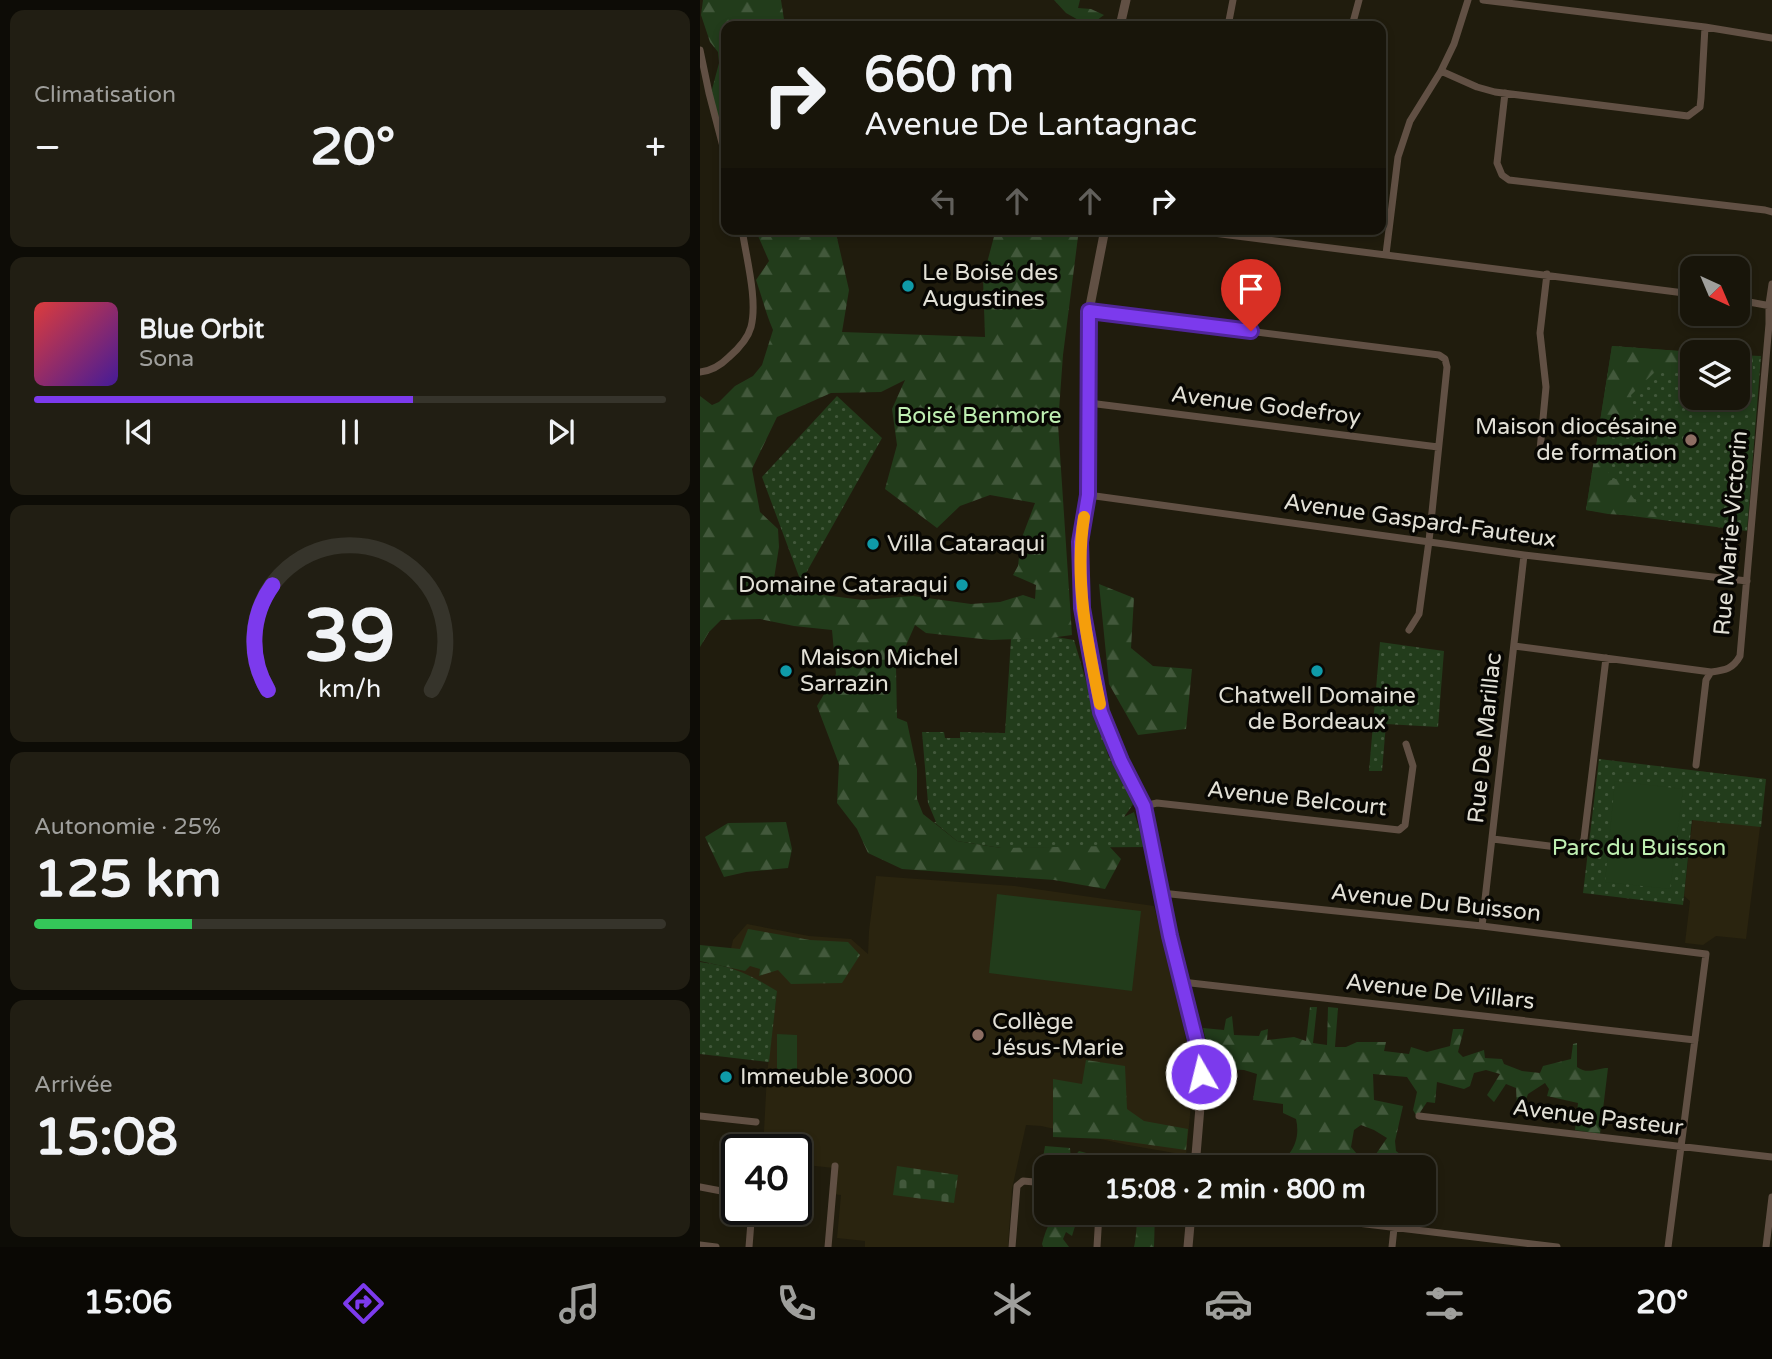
<!DOCTYPE html>
<html lang="fr">
<head>
<meta charset="utf-8">
<style>
	body { margin:0; font-family:"Varela Round",sans-serif; background:#211e13; color:#f1f3f6; height:100vh; display:flex; flex-direction:column; font-size:26px; white-space:nowrap }
	* { box-sizing:border-box; margin:0 }
	p { font-size:23px; color:#9f9f9c }
	.icon { flex:none; width:38px; height:38px; fill:none; stroke:currentColor; stroke-width:2; stroke-linecap:round; stroke-linejoin:round }
	.map { position:relative; flex:1; overflow:hidden }
	.drawer { display:flex; flex-direction:column; gap:10px; padding:10px; background:#0d0c06; width:700px }
	.drawer>* { flex:none }
	.banner { position:absolute; left:21px; top:21px; width:665px; height:214px; border-radius:14px; box-shadow:0 4px 10px #0003,0 0 0 2px #36342b; background:#18150a; color:#f1f3f6; overflow:hidden }
	.needle { width:46px; rotate:136deg }
	.buttons { position:absolute; left:980px; top:256px; display:grid; gap:14px }
	.buttons a { display:grid; place-items:center; width:70px; height:70px; border-radius:14px; background:#18150a; box-shadow:0 4px 10px #0003,0 0 0 2px #36342b; font-size:35px }
	.speed { position:absolute; left:21px; top:1134px; display:flex; gap:14px; font-size:35px; font-weight:700; text-align:center }
	.speed>* { display:grid; place-content:center; width:91px; height:91px; border-radius:50%; background:#18150a; box-shadow:0 4px 10px #0003,0 0 0 2px #36342b; line-height:1 }
	.speed .limit { border:4px solid #111; border-radius:10px; background:#fff; color:#111 }
	.pin { position:absolute; display:grid; place-items:center; width:60px; height:60px; color:#fff; margin:-72px -30px; border-radius:50% 50% 50% 0; rotate:-45deg; box-shadow:0 0 7px #0007 }
	.pin .icon { rotate:45deg }
	.me { position:absolute; width:77px; margin:-38px; rotate:352deg; stroke-linejoin:round; filter:drop-shadow(0 0 5px #0008) }
	.turn { display:flex; align-items:center; gap:24px; height:147px; padding:0 28px; font-size:32px }
	.turn .icon { width:91px; height:91px; stroke-width:2.5 }
	.turn b { display:block; font-size:49px; line-height:60px }
	.lanes { display:flex; align-items:center; height:66px; padding:0 28px; background:#0003; justify-content:center; gap:35px; direction:ltr }
	.lanes .off { opacity:.35 }
	.big { font-size:52px; font-weight:700; line-height:1.1 }
	.drawer .widget { flex:1; display:flex; flex-direction:column; justify-content:center; gap:10px; min-width:0; padding:0 24px; border-radius:14px; background:#211e13 }
	.drawer .dial { align-items:center; gap:0 }
	.dial svg { height:182px; overflow:visible; fill:none; stroke:#36342b; stroke-width:7; stroke-linecap:round; text-anchor:middle }
	.dial text { fill:#f1f3f6; stroke:none }
	.song { display:flex; align-items:center; gap:21px }
	.cover { width:84px; height:84px; border-radius:10px; background:linear-gradient(135deg,hsl(0 70% 55%),hsl(260 70% 35%)) }
	.played { height:7px; border-radius:4px; background:linear-gradient(90deg,#7c3aed 60%,#36342b 60%) }
	.keys { display:flex; justify-content:space-around; direction:ltr }
	.heat { display:flex; justify-content:space-between; align-items:center; font-size:38px; direction:ltr }
	.charge { height:10px; border-radius:5px; background:linear-gradient(90deg,#34c759 25%,#36342b 0) }
	.trip { position:absolute; left:334px; top:1155px; width:402px; height:70px; border-radius:14px; background:#18150a; box-shadow:0 4px 10px #0003,0 0 0 2px #36342b; font-weight:700; line-height:70px; text-align:center }
	.menu { display:flex; height:112px; justify-content:space-around; align-items:center; background:#0a0804; color:#9f9f9c }
	.menu .icon { width:49px; height:49px }
	.menu .on { color:#7c3aed }
	.menu b { font-size:32px; color:#f1f3f6 }
	main { display:flex; flex:1; min-height:0 }
	.map>svg:first-child { display:block }
	.built { fill:#2a240f }
	.green { fill:url(#green-dots) }
	.forest { fill:url(#forest-firs); fill-rule:evenodd }
	.cemetery { fill:url(#cemetery-stones) }
	.pitch { fill:#223c1b }
	.lines { fill:none; stroke-linecap:round; stroke-linejoin:round }
	.minor { stroke:#615044; stroke-width:7 }
	.tertiary { stroke:#615044; stroke-width:9 }
	.route-casing { stroke:#51269a; stroke-width:18 }
	.route { stroke:#7c3aed; stroke-width:12 }
	.slow { stroke:#f59e0b; stroke-width:12 }
	.culture-dot { fill:#0f9aa8; stroke:#080703; stroke-width:2.5 }
	.education-dot { fill:#8d6e63; stroke:#080703; stroke-width:2.5 }
	.labels { text-anchor:middle; dominant-baseline:central; stroke-width:7; stroke-linejoin:round; paint-order:stroke }
	.poi-label { font-size:23px; fill:#e2e0d6; stroke:#080703; text-anchor:start }
	.street-label { font-size:23px; fill:#e2e0d6; stroke:#080703 }
	.park-label { font-size:23px; fill:#bfefb2; stroke:#080703 }
</style>
</head>
<body>
<main>
<section class="drawer">
<div class="widget"><p>Climatisation</p>
<div class="heat"><a>−</a><b class="big">20°</b><a>+</a></div>
</div>
<div class="widget">
<div class="song"><i class="cover"></i><div><b>Blue Orbit</b><p>Sona</p></div></div>
<div class="played"></div>
<div class="keys"><svg class="icon" aria-label="previous" viewBox="0 0 24 24"><path d="M18 5L8 12l10 7zM5 5v14"/></svg><svg class="icon" aria-label="pause" viewBox="0 0 24 24"><path d="M8 5v14M16 5v14"/></svg><svg class="icon" aria-label="next" viewBox="0 0 24 24"><path d="M6 5l10 7-10 7zM19 5v14"/></svg></div>
</div>
<div class="widget dial"><svg viewBox="0 0 100 80">
<path d="M14 69A42 42 0 1 1 86 69"/>
<path d="M14 69A42 42 0 0 1 16 23" stroke="#7c3aed"/>
<text x="50" y="56" font-size="32" font-weight="700">39</text>
<text x="50" y="72" font-size="11">km/h</text>
</svg></div>
<div class="widget"><p>Autonomie · 25%</p><b class="big">125 km</b><div class="charge"></div></div>
<div class="widget"><p>Arrivée</p><b class="big">15:08</b></div>
</section>
<div class="map">
<svg width="1072" height="1247" viewBox="0 0 1072 1247">
	<defs>
		<pattern id="green-dots" width="8" height="8" patternUnits="userSpaceOnUse" patternTransform="scale(1.75)"><rect width="8" height="8" fill="#223c1b"/><path d="M2 2h.1M6 6h.1" fill="none" stroke="#42583b" stroke-width="1.8" stroke-linecap="round"/></pattern>
		<pattern id="forest-firs" width="22" height="20" patternUnits="userSpaceOnUse" patternTransform="scale(1.75)"><rect width="22" height="20" fill="#223c1b"/><path d="M5 1l3.5 6h-7zM16 11l3.5 6h-7z" fill="#42583b"/></pattern>
		<pattern id="cemetery-stones" width="16" height="16" patternUnits="userSpaceOnUse" patternTransform="scale(1.75)"><rect width="16" height="16" fill="#223c1b"/><path d="M2 7V4a2 2 0 0 1 4 0v3zM10 15v-3a2 2 0 0 1 4 0v3z" fill="#42583b"/></pattern>
	</defs>
	<rect width="100%" height="100%" fill="#201c0d"/>
	<path class="built" d="M 998,771 L 1066,779 L 1046,939 L 1016,936 L 1003,945 L 985,943 L 990,901 L 984,896 Z
		M 176,876 L 315,886 L 454,906 L 480,1009 L 492,1070 L 491,1105 L 486,1155 L 428,1145 L 341,1126 L 326,1125 L 312,1189 L 308,1247 L 165,1247 L 165,1241 L 137,1238 L 141,1195 L 132,1194 L 134,1168 L 96,1164 L 96,1150 L 63,1150 L 67,1074 L 77,991 L 27,966 L 33,940 L 47,924 L 109,936 L 151,939 L 168,954 L 169,931 Z"/>
	<path class="green" d="M 912,346 L 993,352 L 992,397 L 1038,397 L 1038,355 L 1061,356 L 1047,531 L 886,510 Z
		M 137,396 L 182,438 L 101,582 L 62,477 Z
		M 356,637 L 374,640 L 408,755 L 434,803 L 424,817 L 434,812 L 445,847 L 301,848 L 257,841 L 234,822 L 236,822 L 228,803 L 222,732 L 244,732 L 245,738 L 260,738 L 260,732 L 305,733 L 311,639 Z
		M 680,642 L 744,651 L 738,727 L 686,724 L 682,771 L 669,771 Z
		M 899,759 L 1066,779 L 1061,827 L 992,820 L 983,905 L 883,893 Z
		M 0,962 C 32,966 49,974 77,991 L 69,1062 L 0,1054 Z"/>
	<path class="forest" d="M 3,0 L 81,0 L 85,26 L 26,26 L 26,126 L 20,127 L 10,97 L 19,63 L 18,52 L 10,42 L 1,15 Z
		M 354,0 L 380,0 L 378,8 L 391,9 L 404,15 L 389,26 L 366,13 Z
		M 55,229 L 135,229 L 149,290 L 142,332 L 285,337 L 283,278 L 296,229 L 379,229 L 363,355 L 358,424 L 372,635 L 350,638 L 291,640 L 226,633 L 215,625 L 196,668 L 197,718 L 207,722 L 217,769 L 217,799 L 223,814 L 257,841 L 301,848 L 409,846 L 421,859 L 405,889 L 354,880 L 202,869 L 168,853 L 157,829 L 137,803 L 139,764 L 117,706 L 136,674 L 132,630 L 94,626 L 60,619 L 21,620 L 9,632 L 0,647 L 0,396 L 12,405 L 19,402 L 35,386 L 53,376 L 62,365 L 73,330 C 66,314 62,297 56,280 L 69,261 ZM 205,380 L 192,409 L 197,445 L 185,489 L 237,528 L 260,506 L 290,495 L 335,503 L 321,540 L 318,566 L 313,575 L 336,585 L 335,599 L 323,595 L 300,602 L 271,604 L 213,596 L 163,600 L 115,594 L 93,588 L 85,581 L 73,585 L 79,547 L 78,529 L 60,512 L 52,469 L 77,417 L 131,393 L 181,392 Z
		M 912,346 L 993,352 L 992,374 L 957,370 L 931,395 L 935,417 L 921,419 L 908,426 L 908,481 L 919,478 L 937,503 L 968,518 L 908,514 L 886,510 Z
		M 1038,355 L 1053,356 L 1053,411 L 1026,409 L 1015,401 L 1015,397 L 1038,397 Z
		M 399,584 L 434,598 L 431,648 L 453,666 L 492,669 L 486,729 L 438,735 L 409,684 Z
		M 86,822 L 92,849 L 88,868 L 46,872 L 24,877 L 5,837 L 28,823 Z
		M 48,929 L 110,940 L 148,942 L 160,955 L 142,983 L 91,984 L 78,970 L 59,976 L 60,969 L 50,966 L 45,971 L 0,961 L 0,945 L 40,949 Z
		M 610,1007 L 617,1007 L 613,1043 L 627,1045 L 628,1007 L 638,1008 L 635,1047 L 646,1047 L 657,1042 L 686,1042 L 684,1051 L 709,1054 L 711,1047 L 727,1052 L 750,1046 L 753,1029 L 764,1029 L 758,1052 L 763,1057 L 784,1050 L 785,1058 L 802,1059 L 804,1064 L 822,1071 L 840,1073 L 843,1066 L 871,1059 L 873,1044 L 877,1043 L 877,1067 C 888,1075 896,1068 908,1068 L 900,1134 L 875,1130 L 878,1103 L 847,1096 L 849,1089 L 845,1083 L 828,1094 L 823,1107 L 817,1108 L 816,1088 L 806,1084 L 794,1102 L 787,1095 L 800,1074 L 786,1070 L 774,1073 L 770,1086 L 764,1089 L 737,1082 L 735,1103 L 727,1102 L 717,1117 L 713,1110 L 717,1092 L 707,1077 L 673,1074 L 674,1100 L 703,1106 L 695,1141 L 696,1151 L 705,1158 L 701,1167 L 689,1167 L 690,1161 L 676,1154 L 687,1138 L 674,1130 L 661,1125 L 654,1130 L 651,1147 L 657,1154 L 668,1161 L 666,1167 L 602,1167 L 589,1154 C 597,1144 599,1132 596,1119 L 583,1113 L 583,1104 L 553,1100 L 557,1074 L 544,1070 L 510,1068 L 508,1049 L 503,1028 L 524,1030 L 526,1019 L 532,1016 L 534,1035 L 559,1036 L 561,1031 L 568,1029 L 567,1040 L 594,1037 L 606,1041 Z
		M 386,1060 L 425,1066 L 427,1109 L 444,1121 L 488,1129 L 486,1150 L 408,1139 L 353,1137 L 353,1079 L 382,1084 Z
		M 345,1146 L 370,1148 L 371,1160 L 379,1151 L 390,1154 L 387,1158 L 386,1167 L 346,1167 L 346,1172 L 342,1164 Z
		M 361,1213 L 374,1213 L 375,1214 L 376,1223 L 372,1236 L 366,1232 L 363,1239 L 369,1247 L 343,1247 L 342,1244 C 346,1230 348,1221 361,1213 Z
		M 438,1213 L 455,1213 L 454,1247 L 434,1247 C 437,1235 436,1224 438,1213 Z"/>
	<path class="cemetery" d="M 197,1166 L 258,1175 L 254,1203 L 193,1195 Z"/>
	<path class="pitch" d="M 915,781 L 983,789 L 970,889 L 905,882 Z
		M 297,894 L 441,911 L 432,991 L 289,973 Z
		M 77,1034 L 97,1035 L 97,1069 L 77,1069 Z"/>
	<g class="lines">
		<path class="minor" d="M 783,0 L 1005,27 L 1072,38
			M 528,26 L 533,0
			M 652,26 L 659,0
			M 0,50 L 9,93 L 26,158
			M 741,71 L 777,87 L 795,92 L 988,116 L 1000,107 L 1001,98 L 1005,27
			M 805,93 L 797,163 L 802,175 L 809,180 L 1065,210 L 1072,212
			M 482,229 L 992,294
			M 686,254 L 698,157 L 710,121 L 741,71 L 754,44 L 768,0
			M 1038,300 L 1071,306
			M 389,311 L 739,355 L 745,359 L 747,367 L 729,541 L 719,614 L 709,630
			M 0,372 C 11,371 21,365 29,357 C 37,350 48,338 51,327 C 58,300 46,257 42,229
			M 389,403 L 738,447
			M 840,450 L 846,387 L 840,333 L 847,274
			M 388,495 L 824,555 L 1047,581
			M 814,646 L 1011,672
			M 996,765 L 1006,680 L 1011,672 C 1025,670 1033,669 1040,656 L 1069,324 L 1069,304 L 1072,284
			M 444,806 L 457,803 L 699,830 L 705,825 L 713,766 L 706,744
			M 793,839 L 873,849 L 881,846 L 884,839 L 906,658
			M 461,893 L 782,926 L 1006,954 L 968,1247
			M 782,926 L 824,555
			M 482,982 L 995,1040
			M 0,1116 L 56,1122
			M 719,1116 L 1072,1157
			M 0,1187 L 37,1194
			M 574,1213 L 857,1247
			M 0,1245 L 16,1247
			M 49,1247 L 52,1209
			M 128,1247 L 135,1166
			M 312,1247 L 317,1186 L 323,1181 L 346,1183
			M 397,1247 L 399,1213
			M 692,1247 L 694,1228
			M 1066,1247 L 1072,1197"/>
		<path class="tertiary" d="M 420,26 L 426,0
			M 405,229 L 389,311 L 389,452 L 388,495 L 380,542 L 382,609 L 401,712 L 421,761 L 444,806 L 470,936 L 499,1052 L 501,1074 L 500,1107 L 495,1167
			M 488,1247 L 491,1213"/>
	</g>
	<g class="lines">
		<g class="route-casing">
			<path id="route" d="M 501,1074 L 499,1052 L 470,936 L 444,806 L 421,761 L 401,712 L 382,608 L 380,542 L 388,495 L 389,311 L 551,331"/>
		</g>
		<use href="#route" class="route"/>
		<path class="slow" d="M 384,517 C 374,580 387,642 400,704"/>
	</g>
	<g class="culture-dot">
		<circle cx="208" cy="286" r="7"/>
		<circle cx="173" cy="544" r="7"/>
		<circle cx="262" cy="585" r="7"/>
		<circle cx="86" cy="671" r="7"/>
		<circle cx="617" cy="671" r="7"/>
		<circle cx="26" cy="1077" r="7"/>
	</g>
	<g class="education-dot">
		<circle cx="991" cy="440" r="7"/>
		<circle cx="278" cy="1035" r="7"/>
	</g>
	<g class="labels">
		<g class="poi-label">
			<text x="222" y="273">Le Boisé des<tspan x="222" dy="26">Augustines</tspan></text>
			<text x="977" y="427" text-anchor="end">Maison diocésaine<tspan x="977" dy="26">de formation</tspan></text>
			<text x="187" y="544">Villa Cataraqui</text>
			<text x="248" y="585" text-anchor="end">Domaine Cataraqui</text>
			<text x="100" y="658">Maison Michel<tspan x="100" dy="26">Sarrazin</tspan></text>
			<text x="617" y="696" text-anchor="middle">Chatwell Domaine<tspan x="617" dy="26">de Bordeaux</tspan></text>
			<text x="292" y="1022">Collège<tspan x="292" dy="26">Jésus-Marie</tspan></text>
			<text x="40" y="1077">Immeuble 3000</text>
		</g>
		<g class="street-label">
			<text transform="translate(566 406) rotate(7)">Avenue Godefroy</text>
			<text transform="translate(720 521) rotate(8)">Avenue Gaspard-Fauteux</text>
			<text transform="translate(1031 533) rotate(-85)">Rue Marie-Victorin</text>
			<text transform="translate(785 738) rotate(-84)">Rue De Marillac</text>
			<text transform="translate(597 799) rotate(6)">Avenue Belcourt</text>
			<text transform="translate(736 903) rotate(6)">Avenue Du Buisson</text>
			<text transform="translate(740 992) rotate(6)">Avenue De Villars</text>
			<text transform="translate(898 1118) rotate(7)">Avenue Pasteur</text>
		</g>
		<g class="park-label">
			<text x="279" y="416">Boisé Benmore</text>
			<text x="939" y="848">Parc du Buisson</text>
		</g>
	</g>
</svg>
<div class="buttons">
<a><svg class="needle" viewBox="-14 -14 28 28"><path d="M0-13l5 13h-10z" fill="#e53935"/><path d="M0 13l5-13h-10z" fill="#9f9f9c"/></svg></a>
<a><svg class="icon" aria-label="layers" viewBox="0 0 24 24"><path d="M12 4l9 5-9 5-9-5zM3 14l9 5 9-5"/></svg></a>
</div>
<div class="speed"><div class="limit">40</div></div>
<div class="pin" style="left:551px;top:331px;background:#d93025"><svg class="icon" aria-label="arrive" viewBox="0 0 24 24"><path d="M6 21V4h12l-3 4 3 4H6"/></svg></div>
<svg class="me" style="left:501px;top:1074px" viewBox="-20 -20 40 40"><circle r="17" fill="#7c3aed" stroke="#fff" stroke-width="3"/><path d="M0-11L8 9 0 5-8 9z" fill="#fff"/></svg>
<div class="trip">15:08 · 2 min · 800 m</div>
<div class="banner">
<div class="turn"><svg class="icon" aria-label="right" viewBox="0 0 24 24"><path d="M7 20v-9h11M14 6l5 5-5 5"/></svg><div><b>660 m</b>Avenue De Lantagnac</div></div>
<div class="lanes"><svg class="icon off" aria-label="left" viewBox="0 0 24 24"><path d="M17 20v-9H6M10 6l-5 5 5 5"/></svg><svg class="icon off" aria-label="ahead" viewBox="0 0 24 24"><path d="M12 20V5M6 11l6-6 6 6"/></svg><svg class="icon off" aria-label="ahead" viewBox="0 0 24 24"><path d="M12 20V5M6 11l6-6 6 6"/></svg><svg class="icon" aria-label="right" viewBox="0 0 24 24"><path d="M7 20v-9h11M14 6l5 5-5 5"/></svg></div>
</div>
</div>
</main>
<nav class="menu">
<b>15:06</b>
<svg class="icon on" aria-label="directions" viewBox="0 0 24 24"><path d="M12 3l9 9-9 9-9-9zM9 14v-3h6M13 9l2 2-2 2"/></svg>
<svg class="icon" aria-label="music" viewBox="0 0 24 24"><path d="M9 18V5l10-2v13"/><circle cx="6" cy="18" r="3"/><circle cx="16" cy="16" r="3"/></svg>
<svg class="icon" aria-label="phone" viewBox="0 0 24 24"><path d="M5 4h4l2 5-3 2q2 4 5 5l2-3 5 2v4C11 20 4 13 5 4z"/></svg>
<svg class="icon" aria-label="climate" viewBox="0 0 24 24"><path d="M12 3v18M4 7l16 10M4 17L20 7"/></svg>
<svg class="icon" aria-label="car" viewBox="0 0 24 24"><path d="M5 17H2v-5l4-1 3-4h7l3 4 3 1v5h-3M9 17h6M6 11h13"/><circle cx="7" cy="17" r="2"/><circle cx="17" cy="17" r="2"/></svg>
<svg class="icon" aria-label="filters" viewBox="0 0 24 24"><path d="M4 7h16M4 17h16"/><circle cx="9" cy="7" r="2"/><circle cx="15" cy="17" r="2"/></svg>
<b>20°</b>
</nav>
</body>
</html>
